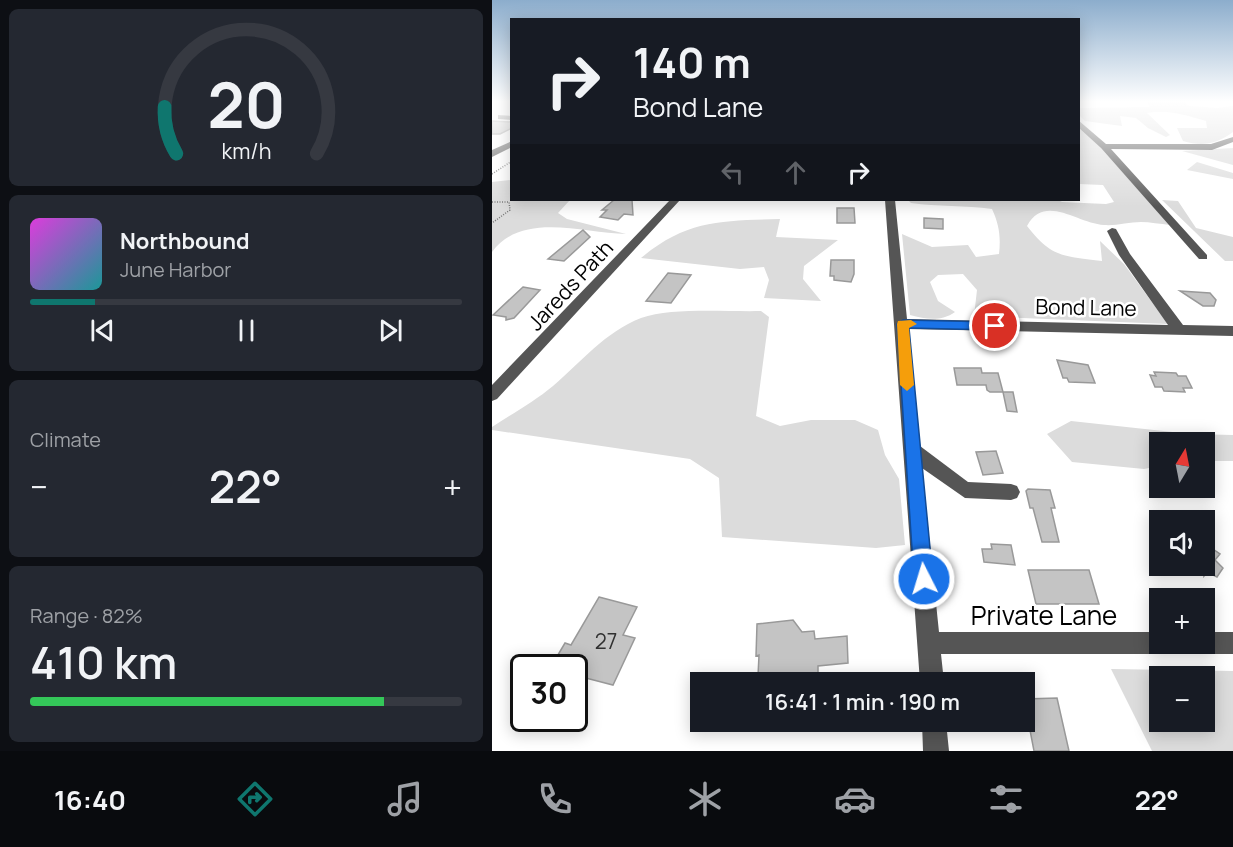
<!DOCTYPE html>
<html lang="en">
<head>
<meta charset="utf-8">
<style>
	body { margin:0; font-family:Manrope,sans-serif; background:#242831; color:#f1f3f6; height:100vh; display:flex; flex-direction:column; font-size:22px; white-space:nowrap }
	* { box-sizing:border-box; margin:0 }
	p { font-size:20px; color:#9ea1a6 }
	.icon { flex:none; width:33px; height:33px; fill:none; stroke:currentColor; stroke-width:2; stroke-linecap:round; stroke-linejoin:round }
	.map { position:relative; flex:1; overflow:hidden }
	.side { display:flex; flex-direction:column; gap:9px; padding:9px; background:#0d0f14; width:492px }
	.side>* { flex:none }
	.hud { position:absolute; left:18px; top:18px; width:570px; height:183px; border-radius:0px; box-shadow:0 3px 15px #0003; background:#171b24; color:#f1f3f6; overflow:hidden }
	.needle { width:39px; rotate:10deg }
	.controls { position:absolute; left:657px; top:432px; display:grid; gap:12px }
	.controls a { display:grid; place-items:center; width:66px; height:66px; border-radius:0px; background:#171b24; box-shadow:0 3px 15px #0003; font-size:30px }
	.speed { position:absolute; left:18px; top:654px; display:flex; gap:12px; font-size:30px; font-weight:700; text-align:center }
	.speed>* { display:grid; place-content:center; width:78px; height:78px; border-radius:50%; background:#171b24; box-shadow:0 3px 15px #0003; line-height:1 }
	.speed .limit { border:3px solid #111; border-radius:9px; background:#fff; color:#111 }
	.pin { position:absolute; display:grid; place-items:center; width:51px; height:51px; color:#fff; margin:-26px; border:3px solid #fff; border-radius:50%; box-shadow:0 2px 6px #0007 }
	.me { position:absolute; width:66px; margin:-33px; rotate:355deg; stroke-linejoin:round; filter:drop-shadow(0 0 4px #0008) }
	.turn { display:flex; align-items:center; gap:21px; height:126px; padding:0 24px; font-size:27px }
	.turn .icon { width:78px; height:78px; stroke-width:2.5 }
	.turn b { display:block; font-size:42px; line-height:51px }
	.lanes { display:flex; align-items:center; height:57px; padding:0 24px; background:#0003; justify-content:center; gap:30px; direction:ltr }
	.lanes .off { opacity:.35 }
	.big { font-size:45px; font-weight:600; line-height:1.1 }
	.side .card { flex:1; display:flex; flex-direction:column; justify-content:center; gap:9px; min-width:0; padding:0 21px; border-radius:9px; background:#242831 }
	.side .dial { align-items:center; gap:0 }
	.dial svg { height:156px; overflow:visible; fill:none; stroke:#363941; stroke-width:7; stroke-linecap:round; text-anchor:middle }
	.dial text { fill:#f1f3f6; stroke:none }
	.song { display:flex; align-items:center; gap:18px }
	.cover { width:72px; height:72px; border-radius:9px; background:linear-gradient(135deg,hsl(300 70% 55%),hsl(180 70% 35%)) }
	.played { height:6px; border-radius:3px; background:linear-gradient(90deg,#0f766e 15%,#363941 15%) }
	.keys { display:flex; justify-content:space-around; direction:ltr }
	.heat { display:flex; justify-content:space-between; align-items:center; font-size:33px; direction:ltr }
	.charge { height:9px; border-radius:4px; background:linear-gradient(90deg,#34c759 82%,#363941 0) }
	.trip { position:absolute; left:198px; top:672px; width:345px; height:60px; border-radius:0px; background:#171b24; box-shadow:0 3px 15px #0003; font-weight:600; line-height:60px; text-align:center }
	.dock { display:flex; height:96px; justify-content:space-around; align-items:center; background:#090b0e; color:#9ea1a6 }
	.dock .icon { width:42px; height:42px }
	.dock .active { color:#0f766e }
	.dock b { font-size:27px; color:#f1f3f6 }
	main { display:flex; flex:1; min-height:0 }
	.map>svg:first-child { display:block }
	.green { fill:#dcdcdc; fill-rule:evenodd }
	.building { fill:#c4c4c4; stroke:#999; stroke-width:1.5 }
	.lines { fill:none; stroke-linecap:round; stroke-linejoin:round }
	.path { stroke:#777; stroke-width:1.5; stroke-dasharray:1 1.5; stroke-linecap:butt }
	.minor { fill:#555; fill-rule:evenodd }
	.route { fill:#1a73e8; stroke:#114b97; stroke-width:1.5 }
	.slow { fill:#f59e0b }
	.labels { text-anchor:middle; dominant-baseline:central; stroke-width:5; stroke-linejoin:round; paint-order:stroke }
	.street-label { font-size:21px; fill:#000; stroke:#fff }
	.near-number-label { font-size:21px; fill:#313131 }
	.near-street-label { font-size:26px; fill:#000; stroke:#fff }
</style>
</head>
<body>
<main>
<section class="side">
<div class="card dial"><svg viewBox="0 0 100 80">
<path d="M14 69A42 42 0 1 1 86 69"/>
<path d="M14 69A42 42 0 0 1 8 45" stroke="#0f766e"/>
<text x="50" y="56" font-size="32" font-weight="700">20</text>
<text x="50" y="72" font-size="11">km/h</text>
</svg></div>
<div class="card">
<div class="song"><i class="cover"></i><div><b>Northbound</b><p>June Harbor</p></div></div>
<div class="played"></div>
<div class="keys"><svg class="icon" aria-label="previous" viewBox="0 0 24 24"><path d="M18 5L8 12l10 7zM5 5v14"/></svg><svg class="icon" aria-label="pause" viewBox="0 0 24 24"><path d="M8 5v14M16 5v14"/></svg><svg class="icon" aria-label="next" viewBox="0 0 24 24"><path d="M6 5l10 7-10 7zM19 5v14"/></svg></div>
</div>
<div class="card"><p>Climate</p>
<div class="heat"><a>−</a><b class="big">22°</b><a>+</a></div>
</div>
<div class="card"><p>Range · 82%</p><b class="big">410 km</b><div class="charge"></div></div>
</section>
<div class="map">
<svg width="741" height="751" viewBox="0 0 741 751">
	<rect width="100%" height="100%" fill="#fff"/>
	<path class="green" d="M 654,101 L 691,101 L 697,106 L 726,108 L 741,106 L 741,132 C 725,144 710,147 691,141 L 685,128 L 715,128 L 714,121 C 694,115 675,109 655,113 L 678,135 L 674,137 L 656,128 L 644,118 L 628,116 L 630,126 L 593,121 L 587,115 L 587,108 L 658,107 Z
		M 587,127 L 607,146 L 678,225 C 668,224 658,222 649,222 C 637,222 624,226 612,225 C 586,224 553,193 535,226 C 560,258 571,256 610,261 L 608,241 L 632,264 L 676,324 L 482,316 L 485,290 L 471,274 L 446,275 L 438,282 L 446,301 L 463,312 C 449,322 434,319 418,315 L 410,234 L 440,247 L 476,245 L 484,257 L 507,254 C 509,237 507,224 500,209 C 473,205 446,207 419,203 L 416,200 L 566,200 L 570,202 L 614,204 L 622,202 L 611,185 L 587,184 Z
		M 741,148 L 741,165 L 690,151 Z
		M 705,162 L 741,173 L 741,179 L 695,170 Z
		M 19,180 L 20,200 L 78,200 L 66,213 L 75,219 L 134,234 C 91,233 30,211 0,252 L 0,182 Z
		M 670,200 L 686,201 L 704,228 L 741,237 L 741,261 L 733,261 Z
		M 288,219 L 284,237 L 346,240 L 312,266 L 311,279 L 329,301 L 272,298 L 277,280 L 272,267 L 248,269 L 149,258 C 196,219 230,221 288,219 Z
		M 269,311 L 277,317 L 264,416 L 288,426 L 319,420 L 363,420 L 386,430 L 393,455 L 407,479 L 413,545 L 384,548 L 230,537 L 227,478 L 198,459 L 0,430 L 0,427 C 20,414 43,401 61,386 C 89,362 113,332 149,318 C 180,307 234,312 269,311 Z
		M 579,421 L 699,434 L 741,435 L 741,461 L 713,461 L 712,442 L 668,442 L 667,466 L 652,469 L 580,462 L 555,434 Z
		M 619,669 L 741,671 L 741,751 L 660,751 ZM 668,676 L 712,676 L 712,722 L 668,722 Z"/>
	<path class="building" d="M 0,121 L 20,122 L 20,128 L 8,134 L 0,134 Z
		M 122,200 L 140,200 L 141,215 L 132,214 L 126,220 L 108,217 L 115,210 L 110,210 Z
		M 345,208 L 362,208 L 363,223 L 345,223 Z
		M 432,218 L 451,219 L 451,229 L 432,228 Z
		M 91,230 L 98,237 L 72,261 L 56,259 Z
		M 339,260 L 362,260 L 362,274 L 359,282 L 342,280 L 342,276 L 338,276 Z
		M 176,273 L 199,275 L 179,303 L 154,301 Z
		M 31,287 L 48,290 L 22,318 L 14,320 L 14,317 L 1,315 Z
		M 688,291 L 718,293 L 724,300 L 722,306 L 711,306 Z
		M 565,360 L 596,365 L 603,383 L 577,382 L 575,378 L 571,378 Z
		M 462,368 L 489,368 L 490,373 L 506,373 L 511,392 L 498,392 L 495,390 L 494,385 L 465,385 Z
		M 662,372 L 684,373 L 686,376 L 694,376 L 700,388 L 691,388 L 693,392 L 672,391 L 670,387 L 663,387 L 658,375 L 664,376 Z
		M 511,392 L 521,392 L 525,412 L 515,411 Z
		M 504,451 L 511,473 L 491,475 L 484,452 Z
		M 536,489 L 558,490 L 563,508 L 559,508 L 567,542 L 550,542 L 541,508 L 538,508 L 534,491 Z
		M 712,543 L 728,554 L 723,560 L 731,568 L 725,577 L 715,572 L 712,576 Z
		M 499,544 L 519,545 L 523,565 L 492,562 L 490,549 L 500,549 Z
		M 536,570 L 597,570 L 607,604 L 544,604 Z
		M 107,597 L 145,607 L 131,635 L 143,638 L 121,685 L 82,675 L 82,668 L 60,665 L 73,643 L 79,645 Z
		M 301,620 L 310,632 L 322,631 L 323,639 L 355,636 L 356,663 L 326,666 L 326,677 L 285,682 L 285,674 L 266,676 L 267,655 L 264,656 L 265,624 Z
		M 565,698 L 577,751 L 542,751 L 532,699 Z"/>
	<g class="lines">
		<path class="path" d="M 0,174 L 20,161
			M 0,202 L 17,202 L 18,210 L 0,223"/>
		<path class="minor" d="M 6,115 L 20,116 L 20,120 L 6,119 Z
			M 586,120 L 614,144 L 719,144 L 741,137 L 741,142 L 720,150 L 619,149 L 715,255 L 715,259 L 707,259 L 609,148 L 586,127 Z
			M 20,141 L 20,147 L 0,157 L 0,150 Z
			M 178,200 L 188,200 L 5,399 L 0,401 L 0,385 Z
			M 393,200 L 403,200 L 415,319 L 676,325 L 627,255 L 615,231 L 620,228 L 624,229 L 638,254 L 691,325 L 741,326 L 741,336 L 416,329 L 428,446 L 476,482 L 519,484 L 525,486 L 528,492 L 525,498 L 519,500 L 473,498 L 430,468 L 447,632 L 668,632 L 668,644 L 679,644 L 676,651 L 668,654 L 449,654 L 452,682 L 428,682 Z
			M 712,632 L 741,632 L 741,654 L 712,654 L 704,651 L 701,644 L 712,644 Z
			M 430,722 L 454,722 L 457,751 L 431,751 Z"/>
	</g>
	<linearGradient id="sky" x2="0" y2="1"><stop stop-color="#8cadcc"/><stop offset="0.49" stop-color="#fff"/><stop offset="1" stop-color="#fff" stop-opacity="0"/></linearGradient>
	<rect width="741" height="207" fill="url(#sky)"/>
	<path class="route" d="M 411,320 L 503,322 L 509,326 L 503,330 L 417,328 L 441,579 L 438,585 L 432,588 L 425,585 L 422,579 L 405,324 Z"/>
	<path class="slow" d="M 419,320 L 425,324 L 417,328 L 422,385 L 415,391 L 408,385 L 405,324 L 406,321 Z"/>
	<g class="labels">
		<g class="street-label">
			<text transform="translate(78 285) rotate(-47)">Jareds Path</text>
			<text transform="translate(594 307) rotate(1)">Bond Lane</text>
		</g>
		<g class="near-number-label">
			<text x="114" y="641">27</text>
		</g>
		<g class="near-street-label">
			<text x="552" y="615">Private Lane</text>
		</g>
	</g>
</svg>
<div class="controls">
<a><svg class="needle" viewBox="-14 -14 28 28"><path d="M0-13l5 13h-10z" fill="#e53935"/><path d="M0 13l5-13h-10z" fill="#9ea1a6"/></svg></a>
<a><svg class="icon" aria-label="sound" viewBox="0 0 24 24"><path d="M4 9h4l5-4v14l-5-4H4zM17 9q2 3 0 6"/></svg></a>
<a>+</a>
<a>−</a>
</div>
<div class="speed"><div class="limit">30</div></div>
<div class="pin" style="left:503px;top:326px;background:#d93025"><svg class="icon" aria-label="arrive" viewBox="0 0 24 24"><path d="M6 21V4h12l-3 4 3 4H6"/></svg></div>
<svg class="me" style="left:432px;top:579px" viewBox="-20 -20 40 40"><circle r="17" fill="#1a73e8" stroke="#fff" stroke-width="3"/><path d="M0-11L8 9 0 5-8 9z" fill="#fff"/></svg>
<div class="trip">16:41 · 1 min · 190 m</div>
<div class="hud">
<div class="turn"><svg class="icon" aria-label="right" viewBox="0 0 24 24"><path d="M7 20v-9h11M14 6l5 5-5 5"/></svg><div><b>140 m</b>Bond Lane</div></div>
<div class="lanes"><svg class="icon off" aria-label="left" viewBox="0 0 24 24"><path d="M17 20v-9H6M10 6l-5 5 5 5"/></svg><svg class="icon off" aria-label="ahead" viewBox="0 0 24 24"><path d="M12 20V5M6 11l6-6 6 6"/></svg><svg class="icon" aria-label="right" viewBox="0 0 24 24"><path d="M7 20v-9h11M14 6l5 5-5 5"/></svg></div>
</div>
</div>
</main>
<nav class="dock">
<b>16:40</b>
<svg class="icon active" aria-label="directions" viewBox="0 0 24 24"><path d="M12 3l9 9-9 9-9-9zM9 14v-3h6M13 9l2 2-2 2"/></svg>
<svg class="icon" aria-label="music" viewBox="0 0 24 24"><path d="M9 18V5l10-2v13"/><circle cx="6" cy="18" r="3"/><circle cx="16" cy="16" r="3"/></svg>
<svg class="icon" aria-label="phone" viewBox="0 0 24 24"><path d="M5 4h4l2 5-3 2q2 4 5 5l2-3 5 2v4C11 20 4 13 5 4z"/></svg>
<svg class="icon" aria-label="climate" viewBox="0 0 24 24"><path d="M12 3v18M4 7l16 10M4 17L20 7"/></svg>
<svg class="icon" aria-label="car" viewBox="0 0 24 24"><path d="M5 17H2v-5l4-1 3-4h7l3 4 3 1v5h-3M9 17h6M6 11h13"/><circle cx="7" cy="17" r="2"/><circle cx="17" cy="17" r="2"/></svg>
<svg class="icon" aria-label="filters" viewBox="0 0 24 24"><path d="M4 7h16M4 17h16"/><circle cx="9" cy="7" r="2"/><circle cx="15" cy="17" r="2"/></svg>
<b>22°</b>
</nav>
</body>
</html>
